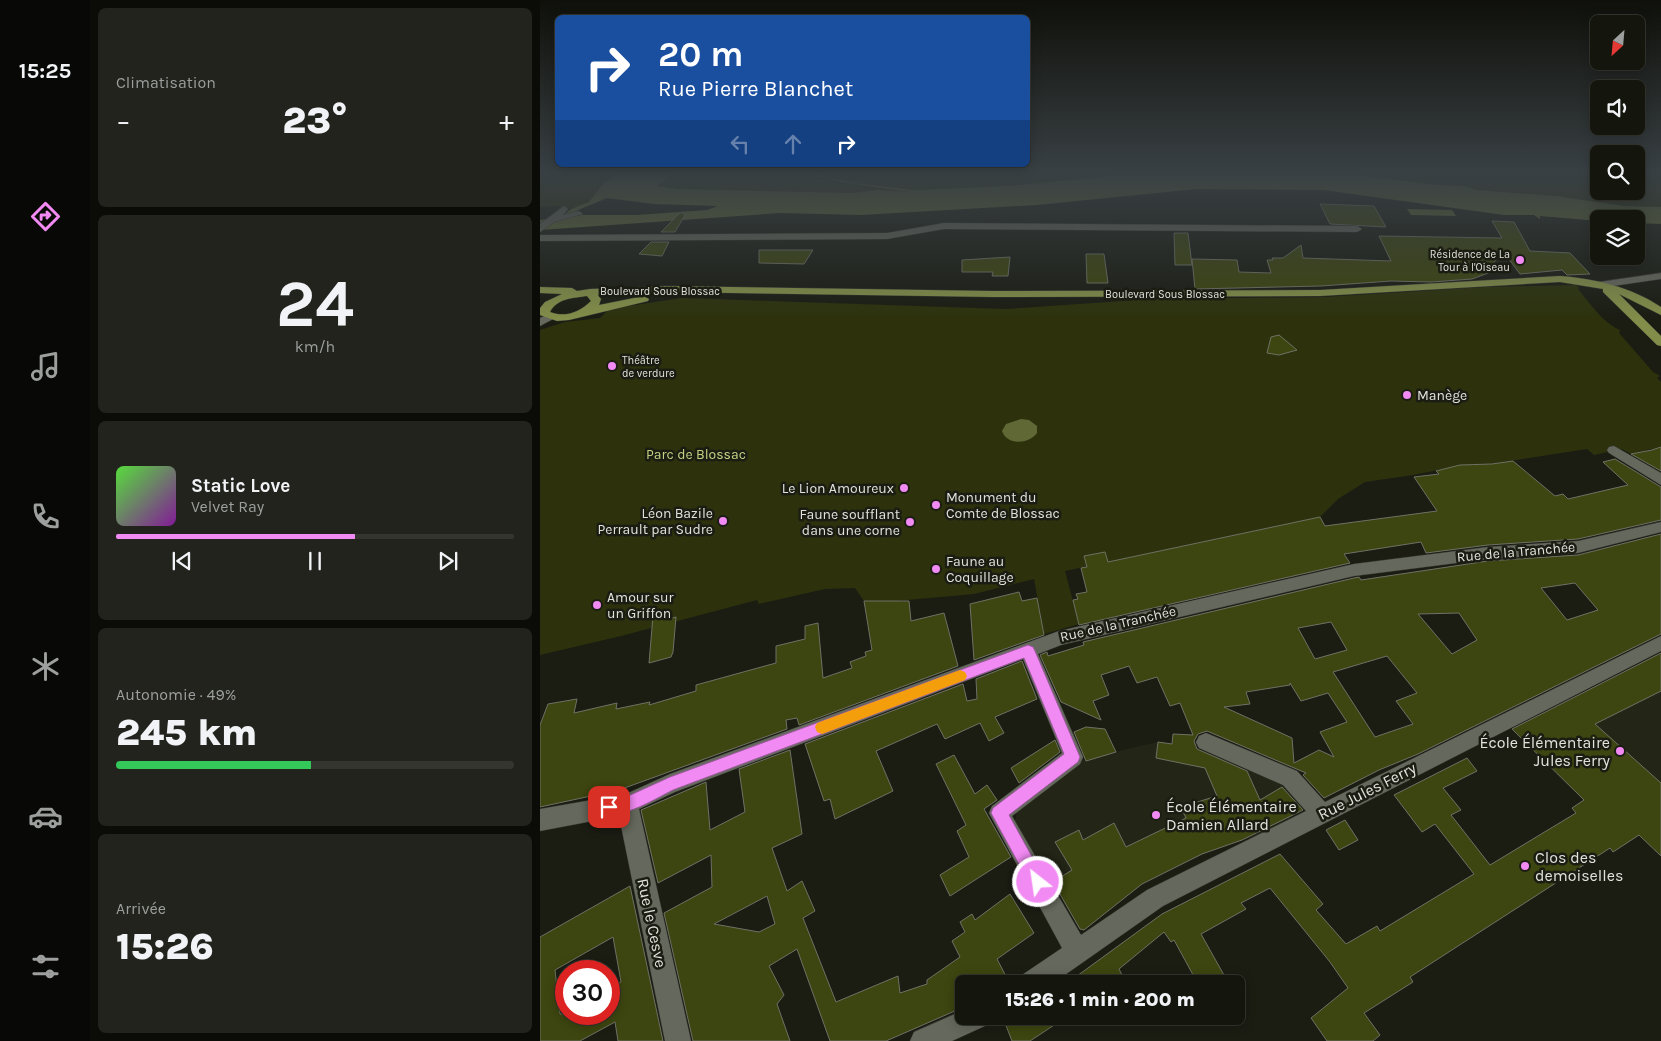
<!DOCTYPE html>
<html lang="fr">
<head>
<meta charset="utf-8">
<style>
	body { margin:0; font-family:Karla,sans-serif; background:#21231c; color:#f1f3f6; height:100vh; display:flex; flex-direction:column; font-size:19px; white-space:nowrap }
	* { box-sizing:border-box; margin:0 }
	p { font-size:16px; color:#9d9f9e }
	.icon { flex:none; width:28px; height:28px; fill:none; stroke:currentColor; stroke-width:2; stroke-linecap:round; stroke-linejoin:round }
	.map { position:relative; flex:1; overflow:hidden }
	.side { display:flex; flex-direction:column; gap:8px; padding:8px; background:#0b0c08; width:450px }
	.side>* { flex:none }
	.hud { position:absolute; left:15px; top:15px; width:475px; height:152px; border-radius:8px; box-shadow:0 2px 12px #0003,0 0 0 1px #33352e; background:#1a4fa0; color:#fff; overflow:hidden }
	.needle { width:32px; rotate:206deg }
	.controls { position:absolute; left:1050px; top:15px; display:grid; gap:10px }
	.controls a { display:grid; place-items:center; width:55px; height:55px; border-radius:8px; background:#14160e; box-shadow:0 2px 12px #0003,0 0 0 1px #33352e; font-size:25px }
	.speed { position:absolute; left:15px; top:960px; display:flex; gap:10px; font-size:25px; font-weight:700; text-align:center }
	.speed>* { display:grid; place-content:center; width:65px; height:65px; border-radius:50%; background:#14160e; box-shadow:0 2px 12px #0003,0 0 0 1px #33352e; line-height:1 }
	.speed .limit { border:8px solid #d22; background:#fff; color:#111 }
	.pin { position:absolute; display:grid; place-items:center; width:42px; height:42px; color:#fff; margin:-21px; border-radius:10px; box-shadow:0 2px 8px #0006 }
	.me { position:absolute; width:55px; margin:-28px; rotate:330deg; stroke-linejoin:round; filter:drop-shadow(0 0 4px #0008) }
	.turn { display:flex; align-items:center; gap:18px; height:105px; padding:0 20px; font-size:22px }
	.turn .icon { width:65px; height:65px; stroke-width:2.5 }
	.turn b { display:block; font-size:35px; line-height:42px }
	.lanes { display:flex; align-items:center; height:48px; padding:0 20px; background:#0003; justify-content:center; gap:25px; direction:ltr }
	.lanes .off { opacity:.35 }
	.big { font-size:38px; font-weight:800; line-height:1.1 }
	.side .widget { flex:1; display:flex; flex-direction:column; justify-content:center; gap:8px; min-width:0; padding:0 18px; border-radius:8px; background:#21231c }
	.side .dial { align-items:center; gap:0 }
	.dial b { font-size:65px; line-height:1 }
	.song { display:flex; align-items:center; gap:15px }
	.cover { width:60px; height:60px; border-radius:8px; background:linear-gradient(135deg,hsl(110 70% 55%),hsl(290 70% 35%)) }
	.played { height:5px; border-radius:2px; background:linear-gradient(90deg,#f28af3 60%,#33352e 60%) }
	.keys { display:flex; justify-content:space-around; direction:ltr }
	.heat { display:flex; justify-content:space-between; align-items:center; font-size:28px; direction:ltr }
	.charge { height:8px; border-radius:4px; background:linear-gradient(90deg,#34c759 49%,#33352e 0) }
	.trip { position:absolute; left:415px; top:975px; width:290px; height:50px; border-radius:8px; background:#14160e; box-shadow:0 2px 12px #0003,0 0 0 1px #33352e; font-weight:800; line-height:50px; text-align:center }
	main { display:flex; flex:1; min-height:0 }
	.menu { display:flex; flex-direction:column; width:90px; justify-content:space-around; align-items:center; background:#080906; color:#9d9f9e }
	.menu .icon { width:35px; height:35px }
	.menu .selected { color:#f28af3 }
	.menu b { font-size:22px; color:#f1f3f6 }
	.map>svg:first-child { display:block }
	.built { fill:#232616 }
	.green { fill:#2d320d }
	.water { fill:#606936; fill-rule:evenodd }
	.building { fill:#3d4510; stroke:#6f7165; fill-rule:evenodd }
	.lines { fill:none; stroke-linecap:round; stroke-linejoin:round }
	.minor-casing { stroke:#363832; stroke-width:1 }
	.major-casing { stroke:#363832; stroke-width:1 }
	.minor { fill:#65685c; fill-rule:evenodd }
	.major { fill:#828d49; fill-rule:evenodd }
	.route { fill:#f28af3; stroke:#9d5a9e }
	.slow { fill:#f59e0b }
	.poi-dot { fill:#f28af3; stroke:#1b1d13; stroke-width:2 }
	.labels { text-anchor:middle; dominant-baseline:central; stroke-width:5; stroke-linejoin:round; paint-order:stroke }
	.far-poi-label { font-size:11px; fill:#e1e2db; stroke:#1b1d13; text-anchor:end }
	.far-street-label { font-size:11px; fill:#e1e2db; stroke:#1b1d13 }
	.poi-label { font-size:14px; fill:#e1e2db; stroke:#1b1d13; text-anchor:start }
	.park-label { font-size:14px; fill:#c4d283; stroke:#1b1d13 }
	.street-label { font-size:14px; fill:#e1e2db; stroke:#1b1d13 }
	.near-poi-label { font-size:16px; fill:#e1e2db; stroke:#1b1d13; text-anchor:start }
	.near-street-label { font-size:16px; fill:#e1e2db; stroke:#1b1d13 }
</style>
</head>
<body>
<main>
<nav class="menu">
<b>15:25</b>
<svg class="icon selected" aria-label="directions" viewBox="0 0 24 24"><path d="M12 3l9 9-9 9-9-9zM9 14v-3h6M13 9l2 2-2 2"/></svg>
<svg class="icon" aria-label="music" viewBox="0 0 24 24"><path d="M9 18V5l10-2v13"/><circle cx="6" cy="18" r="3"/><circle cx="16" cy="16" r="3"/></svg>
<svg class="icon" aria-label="phone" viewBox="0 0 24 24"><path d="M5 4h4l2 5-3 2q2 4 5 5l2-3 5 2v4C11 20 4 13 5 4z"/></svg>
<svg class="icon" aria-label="climate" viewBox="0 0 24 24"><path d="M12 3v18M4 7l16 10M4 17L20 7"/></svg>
<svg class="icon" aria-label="car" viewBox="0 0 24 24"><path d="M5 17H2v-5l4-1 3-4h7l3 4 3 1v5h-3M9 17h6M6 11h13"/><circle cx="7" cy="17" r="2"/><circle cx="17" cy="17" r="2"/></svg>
<svg class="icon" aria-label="filters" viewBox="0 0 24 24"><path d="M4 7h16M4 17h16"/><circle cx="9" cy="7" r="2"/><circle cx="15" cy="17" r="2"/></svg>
</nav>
<section class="side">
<div class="widget"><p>Climatisation</p>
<div class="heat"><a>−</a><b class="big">23°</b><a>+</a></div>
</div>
<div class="widget dial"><b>24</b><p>km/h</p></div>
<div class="widget">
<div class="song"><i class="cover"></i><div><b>Static Love</b><p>Velvet Ray</p></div></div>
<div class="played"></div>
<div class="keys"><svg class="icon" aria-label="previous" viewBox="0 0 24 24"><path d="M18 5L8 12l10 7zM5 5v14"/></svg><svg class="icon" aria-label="pause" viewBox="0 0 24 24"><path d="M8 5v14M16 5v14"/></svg><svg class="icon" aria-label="next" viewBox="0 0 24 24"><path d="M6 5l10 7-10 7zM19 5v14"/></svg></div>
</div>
<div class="widget"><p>Autonomie · 49%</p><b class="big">245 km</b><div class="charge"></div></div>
<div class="widget"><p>Arrivée</p><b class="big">15:26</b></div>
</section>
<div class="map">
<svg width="1121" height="1041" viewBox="0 0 1121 1041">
	<rect width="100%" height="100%" fill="#1b1d13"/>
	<path class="built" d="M 1121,675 L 1121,827 L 1033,698 Z
		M 618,742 L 653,748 L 679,756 L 746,785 L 765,809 L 724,833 L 662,854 L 602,884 L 574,824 L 527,847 L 537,879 L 516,894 L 475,821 L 478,808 L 529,769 L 545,759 Z"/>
	<path class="green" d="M 0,173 L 81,173 C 61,179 61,193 49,202 C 40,208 28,209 18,209 L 21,206 L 0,207 Z
		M 133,173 L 600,173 L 468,186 L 374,190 L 368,192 L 338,190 L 312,193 L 150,190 L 116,186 Z
		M 801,173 L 1059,173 L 1059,191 L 1096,191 L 1096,173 L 1121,173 L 1121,207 L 1084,206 L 1017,196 L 937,190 L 924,186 L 898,185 Z
		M 1035,285 L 1039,287 L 1038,289 C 1050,303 1063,323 1080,330 L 1079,333 L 1113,372 L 1120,376 L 1117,378 L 1121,382 L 1121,449 L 1111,449 L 1091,454 L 1082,449 L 1054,455 L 1047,449 L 951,464 L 913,467 L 873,475 L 825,482 L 798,499 L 780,517 L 525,571 L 539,624 L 504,634 L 494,579 L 434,594 L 345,602 L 324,601 L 315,588 L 285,589 L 219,604 L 217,600 L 81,636 L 0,655 L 0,330 L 25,322 L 60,318 L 69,309 L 141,298 L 466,309 L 612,299 L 785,297 L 945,287 Z"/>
	<path class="water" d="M 81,173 L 133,173 L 117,186 L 138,189 L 312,193 L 338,190 L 369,192 L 308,183 L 260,173 L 272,173 L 314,183 L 374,190 L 469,186 L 600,173 L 801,173 L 898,185 L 924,186 L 937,190 L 1017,196 L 1084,206 L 1121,207 L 1121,224 L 1096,223 L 1096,219 L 1059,219 L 1059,221 L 1000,216 L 1000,219 L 994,215 L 964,215 L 784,190 L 656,189 L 497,205 L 321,215 L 240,213 L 0,230 L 0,220 L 21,217 L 31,209 L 49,202 L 65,182 ZM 67,198 L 114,204 L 178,206 L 167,210 L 97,215 L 34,215 L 38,210 Z
		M 867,209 L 912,210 L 916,216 L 871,215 Z
		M 481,419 L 489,420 L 497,426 L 497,433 C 489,444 467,446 462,431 L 466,424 Z"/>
	<path class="building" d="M 780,204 L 834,206 L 846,227 L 790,224 Z
		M 141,212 L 145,215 L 135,232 L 121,232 Z
		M 952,221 L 974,222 L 990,251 L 1030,253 L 1050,274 L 1027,275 L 1022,270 L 980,274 L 960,247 L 951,272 L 932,279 L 891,282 L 851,281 L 781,286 L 655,289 L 652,259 L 697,260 L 699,272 L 731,273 L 727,260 L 733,260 L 732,258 L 743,258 L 761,245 L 763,258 L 851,261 L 839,236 L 962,238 Z
		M 634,233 L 648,233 L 652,265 L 635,265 Z
		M 111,242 L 129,242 L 122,256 L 99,254 Z
		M 219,250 L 273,250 L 264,264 L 219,263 Z
		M 546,254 L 564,254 L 568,283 L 547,283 Z
		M 470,257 L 468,276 L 452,276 L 453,272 L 422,272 L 422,260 Z
		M 739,335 L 757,350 L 739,355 L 727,353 L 731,337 Z
		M 1121,447 L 1121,471 L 1091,454 L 1112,450 Z
		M 1075,459 L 1121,487 L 1121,520 L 1038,539 L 948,545 L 886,553 L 881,542 L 804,554 L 810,563 L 539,625 L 533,600 L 538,599 L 536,594 L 547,592 L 541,568 L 547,567 L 544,556 L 565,552 L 568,562 L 780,517 L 785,526 L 897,511 L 874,477 L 899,474 L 896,471 L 920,465 L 952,464 L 973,461 L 1015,496 L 1023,494 L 1028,499 L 1088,485 L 1063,462 Z
		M 1121,534 L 1121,634 L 878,754 L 839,770 L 784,798 L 763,775 L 766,773 L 667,731 L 658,734 L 654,741 L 657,749 L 707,771 L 720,800 L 742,787 L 763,810 L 702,840 L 662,854 L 602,884 L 544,930 L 540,929 L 513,882 L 532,870 L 515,842 L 539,830 L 543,840 L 574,823 L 586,847 L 646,818 L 641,807 L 677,796 L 665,768 L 616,758 L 618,742 L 632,744 L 633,734 L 653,735 L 640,703 L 630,706 L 617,677 L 597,683 L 589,666 L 561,675 L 569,695 L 553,701 L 561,720 L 521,702 L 500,655 L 507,652 L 508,656 L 544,645 L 543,642 L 814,578 L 819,577 L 821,580 L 948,561 L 1038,555 ZM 1035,583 L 1058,610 L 1027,620 L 1001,588 ZM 919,613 L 937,640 L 912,654 L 878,614 ZM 791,622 L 807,650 L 775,659 L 758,628 ZM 847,656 L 877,693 L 856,701 L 873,724 L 835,737 L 793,672 ZM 750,683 L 761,701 L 788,693 L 807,722 L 780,732 L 794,757 L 779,750 L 754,763 L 752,738 L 684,707 L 710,704 L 706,692 L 750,685 Z
		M 479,592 L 482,601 L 497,598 L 504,635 L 434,660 L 430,604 Z
		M 324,601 L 369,601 L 371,621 L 404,613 L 418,666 L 259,725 L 257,718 L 246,720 L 247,729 L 79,790 L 0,807 L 0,725 L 8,704 L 37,699 L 34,713 L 77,703 L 76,709 L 110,702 L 109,705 L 156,691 L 156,685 L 236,663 L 236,646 L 265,639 L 265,626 L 278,623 L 283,678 L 312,668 L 310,662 L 326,656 L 325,652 L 332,650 Z
		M 129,612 L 129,619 L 136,617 L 133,652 L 131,657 L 109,663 L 113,616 Z
		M 1121,653 L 1121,691 L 1055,724 L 1121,783 L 1121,856 L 1099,835 L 1073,852 L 1070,848 L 870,977 L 873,982 L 824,1013 L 840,1035 L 833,1041 L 787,1041 L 771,1018 L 808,988 L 790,962 L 730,888 L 701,903 L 706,909 L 661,934 L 689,984 L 658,984 L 634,940 L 631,942 L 624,932 L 579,969 L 583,977 L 573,984 L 526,984 L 622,914 L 740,854 L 783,904 L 776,910 L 806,944 L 837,926 L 840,931 L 934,874 L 895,824 L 882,832 L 854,795 L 927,758 L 937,771 L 903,788 L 921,810 L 911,815 L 950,865 L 1036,813 L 1032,808 L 1044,800 L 972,729 Z
		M 482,661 L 497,699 L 455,717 L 464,733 L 449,741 L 440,723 L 405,739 L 397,724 L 336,751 L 353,791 L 295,819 L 290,799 L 284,801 L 265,744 L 423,684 L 427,701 L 437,699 L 436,679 Z
		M 546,727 L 565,729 L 576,752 L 546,761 L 534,732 Z
		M 515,740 L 520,752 L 479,783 L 471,768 Z
		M 250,750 L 262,834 L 232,848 L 247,891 L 262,881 L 275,911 L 263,918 L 296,1002 L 358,976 L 360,993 L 387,984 L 387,980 L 420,957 L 412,941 L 425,932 L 420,922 L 432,914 L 435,920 L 470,894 L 494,933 L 457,959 L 470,984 L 424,984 L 424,1007 L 346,1041 L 290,1041 L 257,949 L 229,966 L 244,995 L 237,1004 L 250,1041 L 153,1041 L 124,913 L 172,887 L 171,855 L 118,883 L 101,810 L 166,782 L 170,830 L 205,812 L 199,769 ZM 227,896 L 235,924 L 219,932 L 174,924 Z
		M 414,755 L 435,794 L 447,785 L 457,800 L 444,809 L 471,857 L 410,896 L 400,875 L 429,857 L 417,831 L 426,825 L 396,764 Z
		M 805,820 L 818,840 L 799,850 L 786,830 Z
		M 90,886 L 123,1041 L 78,1041 L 75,1022 L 40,1041 L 0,1041 L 0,937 ZM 73,937 L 81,982 L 69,989 L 69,1014 L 20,1014 L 15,970 Z
		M 475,1016 L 528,1016 L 490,1041 L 472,1041 L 465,1023 Z"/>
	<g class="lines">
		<g class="minor-casing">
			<path id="minor" d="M 24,206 L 28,209 L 23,215 L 39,211 L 43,214 L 14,222 L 0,232 L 0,224 Z
				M 404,223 L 817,226 L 822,229 L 817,232 L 404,229 L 347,239 L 0,241 L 0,235 L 347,233 Z
				M 1121,273 L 1121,279 L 1059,288 L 1054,285 L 1059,282 Z
				M 11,313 L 15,314 L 16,316 L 15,318 L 0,326 L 0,318 Z
				M 1074,446 L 1121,473 L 1121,485 L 1069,453 L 1067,450 L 1069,447 Z
				M 1121,522 L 1121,532 L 1038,553 L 948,559 L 814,576 L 521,645 L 498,654 L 543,757 L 540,764 L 472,816 L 541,935 L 607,890 L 766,811 L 743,785 L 659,748 L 656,742 L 659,736 L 666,733 L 757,771 L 785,802 L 1121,636 L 1121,651 L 623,906 L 512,984 L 479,984 L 482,975 L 522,948 L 449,813 L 452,806 L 522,753 L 483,659 L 135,792 L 99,809 L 151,1041 L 125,1041 L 79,816 L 0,831 L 0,809 L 86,794 L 130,774 L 519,631 L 814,564 L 948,547 L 1038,541 Z
				M 424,1010 L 424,1016 L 450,1016 L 447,1025 L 412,1041 L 370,1041 L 374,1032 Z"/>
		</g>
		<g class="major-casing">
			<path id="major" d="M 1020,276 C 1056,279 1091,287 1121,307 L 1121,315 L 1079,294 L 1121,336 L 1121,346 L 1117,345 L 1063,292 L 1063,289 L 1020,282 L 780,296 L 453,297 L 128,292 L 58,295 L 61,299 L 59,305 L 104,296 L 109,299 L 108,301 L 29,320 L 17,321 L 0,315 L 0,308 L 5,302 L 22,294 L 0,293 L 0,287 L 32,288 L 37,291 L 50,289 L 128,286 L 453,291 L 780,290 ZM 47,296 L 51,301 C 40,312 25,318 10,312 C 17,298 34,298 47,296 Z"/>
		</g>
		<use href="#minor" class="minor"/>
		<use href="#major" class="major"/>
	</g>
	<linearGradient id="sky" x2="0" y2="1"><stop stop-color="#0f100a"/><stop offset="0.54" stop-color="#394044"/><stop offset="1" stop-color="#394044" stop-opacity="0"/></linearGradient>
	<rect width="1121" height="319" fill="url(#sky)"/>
	<path class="route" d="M 488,645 L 493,647 L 495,651 L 540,757 L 538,762 L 469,815 L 506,882 L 504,888 L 498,891 L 492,888 L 451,813 L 453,808 L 524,754 L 484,658 L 133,790 C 117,798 81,820 64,813 L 62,807 L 64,802 L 86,797 L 130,777 Z"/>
	<path class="slow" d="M 420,670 L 425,672 L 427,676 L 425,680 L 282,734 L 277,732 L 275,727 L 277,723 Z"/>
	<g class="poi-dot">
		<circle cx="980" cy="260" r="5"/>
		<circle cx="72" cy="366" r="5"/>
		<circle cx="867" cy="395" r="5"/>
		<circle cx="364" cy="488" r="5"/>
		<circle cx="396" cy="505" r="5"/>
		<circle cx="183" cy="521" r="5"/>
		<circle cx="370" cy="522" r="5"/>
		<circle cx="396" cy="569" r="5"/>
		<circle cx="57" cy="605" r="5"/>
		<circle cx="1080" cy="751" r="5"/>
		<circle cx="616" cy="815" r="5"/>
		<circle cx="985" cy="866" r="5"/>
	</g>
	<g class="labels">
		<g class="far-poi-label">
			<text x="970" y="254">Résidence de La<tspan x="970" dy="13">Tour à l'Oiseau</tspan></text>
			<text x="82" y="360" text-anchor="start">Théâtre<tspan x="82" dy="13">de verdure</tspan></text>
		</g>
		<g class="far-street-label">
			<text x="120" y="291">Boulevard Sous Blossac</text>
			<text x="625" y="294">Boulevard Sous Blossac</text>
		</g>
		<g class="poi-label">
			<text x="877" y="395">Manège</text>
			<text x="354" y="488" text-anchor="end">Le Lion Amoureux</text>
			<text x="406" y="497">Monument du<tspan x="406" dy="16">Comte de Blossac</tspan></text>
			<text x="173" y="513" text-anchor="end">Léon Bazile<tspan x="173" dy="16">Perrault par Sudre</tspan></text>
			<text x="360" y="514" text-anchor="end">Faune soufflant<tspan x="360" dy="16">dans une corne</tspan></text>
			<text x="406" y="561">Faune au<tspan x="406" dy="16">Coquillage</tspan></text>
			<text x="67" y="597">Amour sur<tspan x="67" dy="16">un Griffon</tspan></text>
		</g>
		<g class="park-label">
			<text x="156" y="454">Parc de Blossac</text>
		</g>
		<g class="street-label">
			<text transform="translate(976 552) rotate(-5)">Rue de la Tranchée</text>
			<text transform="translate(578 624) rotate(-13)">Rue de la Tranchée</text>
		</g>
		<g class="near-poi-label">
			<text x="1070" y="742" text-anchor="end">École Élémentaire<tspan x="1070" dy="18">Jules Ferry</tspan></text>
			<text x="626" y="806">École Élémentaire<tspan x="626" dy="18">Damien Allard</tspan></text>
			<text x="995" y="857">Clos des<tspan x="995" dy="18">demoiselles</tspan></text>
		</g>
		<g class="near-street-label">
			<text transform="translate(827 791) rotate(-27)">Rue Jules Ferry</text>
			<text transform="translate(112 923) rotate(78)">Rue le Cesve</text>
		</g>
	</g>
</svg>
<div class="controls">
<a><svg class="needle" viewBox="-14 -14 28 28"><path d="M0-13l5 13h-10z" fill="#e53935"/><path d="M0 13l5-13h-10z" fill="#9d9f9e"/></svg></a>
<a><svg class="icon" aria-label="sound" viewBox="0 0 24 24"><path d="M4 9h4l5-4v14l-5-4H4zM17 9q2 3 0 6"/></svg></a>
<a><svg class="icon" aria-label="search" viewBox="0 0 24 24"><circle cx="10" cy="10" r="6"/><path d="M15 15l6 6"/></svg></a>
<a><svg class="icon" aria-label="layers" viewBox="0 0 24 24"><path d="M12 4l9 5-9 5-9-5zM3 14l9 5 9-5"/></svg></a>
</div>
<div class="speed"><div class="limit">30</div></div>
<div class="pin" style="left:69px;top:807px;background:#d93025"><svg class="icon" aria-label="arrive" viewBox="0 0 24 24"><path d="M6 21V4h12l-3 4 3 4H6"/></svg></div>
<svg class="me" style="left:498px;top:882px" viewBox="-20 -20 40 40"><circle r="17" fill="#f28af3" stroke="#fff" stroke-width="3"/><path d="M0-11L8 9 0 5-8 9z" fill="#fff"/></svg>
<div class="trip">15:26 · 1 min · 200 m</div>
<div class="hud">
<div class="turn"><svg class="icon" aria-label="right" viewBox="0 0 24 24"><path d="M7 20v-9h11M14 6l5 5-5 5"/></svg><div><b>20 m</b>Rue Pierre Blanchet</div></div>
<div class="lanes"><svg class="icon off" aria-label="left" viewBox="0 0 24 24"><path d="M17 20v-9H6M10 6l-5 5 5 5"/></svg><svg class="icon off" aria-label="ahead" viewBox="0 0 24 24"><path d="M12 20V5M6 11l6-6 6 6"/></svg><svg class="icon" aria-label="right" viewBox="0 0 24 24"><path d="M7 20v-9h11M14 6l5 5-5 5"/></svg></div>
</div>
</div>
</main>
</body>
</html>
